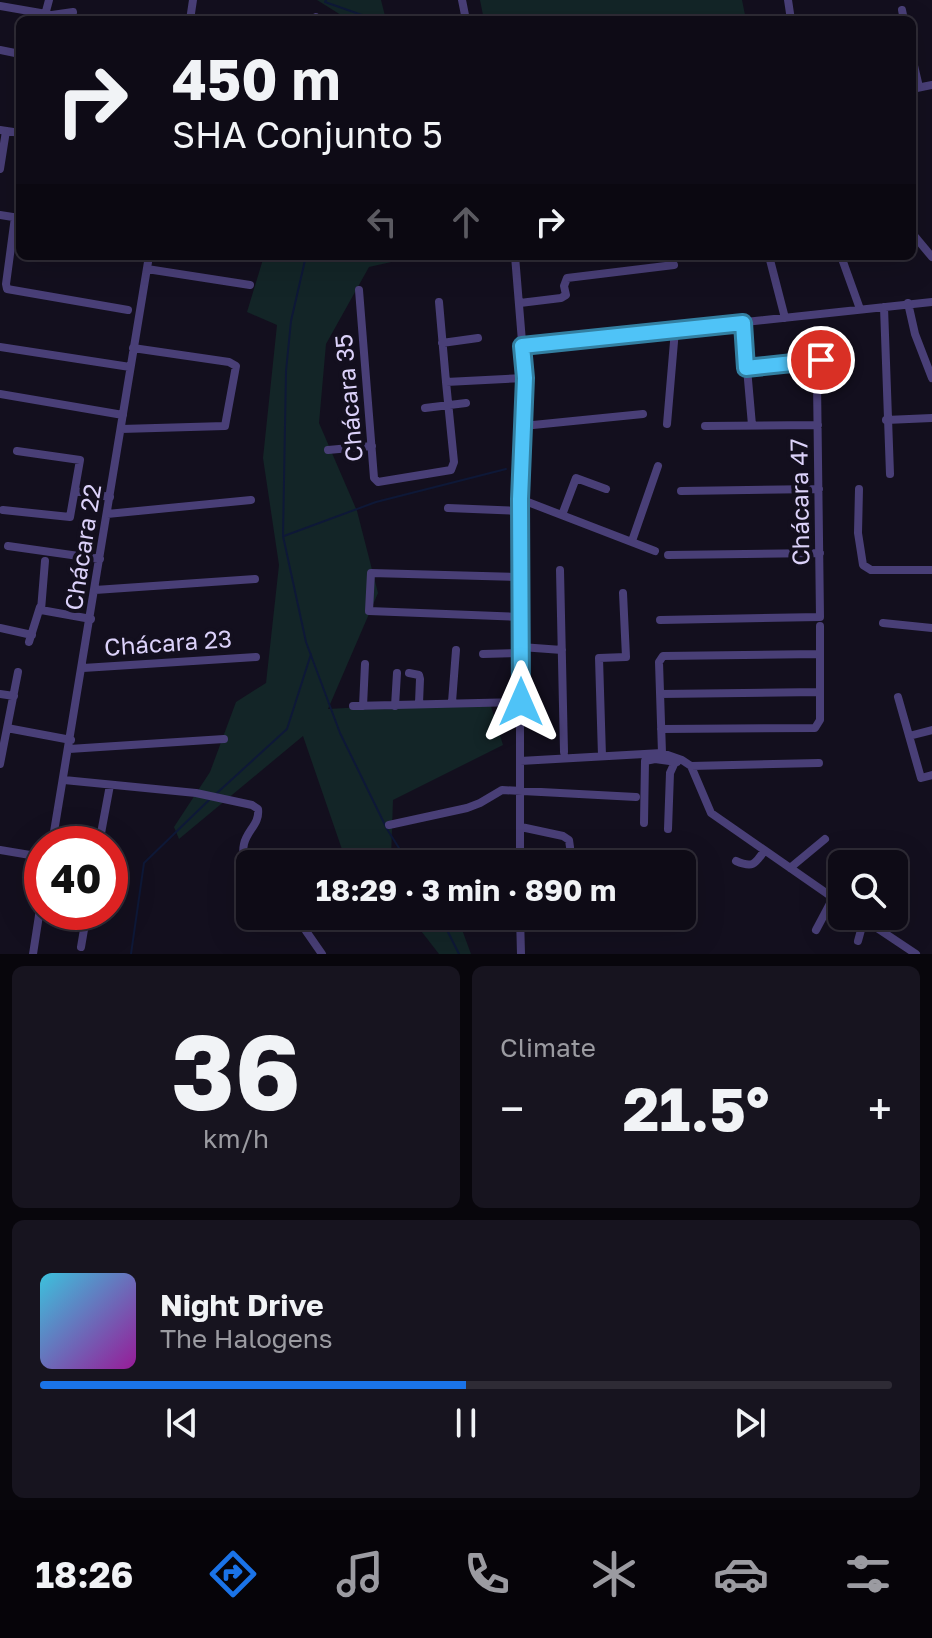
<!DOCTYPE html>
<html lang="en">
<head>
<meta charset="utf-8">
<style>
	body { margin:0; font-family:"Golos Text",sans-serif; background:#17141f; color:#f1f3f6; height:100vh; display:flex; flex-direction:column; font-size:30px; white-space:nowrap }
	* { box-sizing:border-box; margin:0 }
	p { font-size:26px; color:#9b9ba1 }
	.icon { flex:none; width:44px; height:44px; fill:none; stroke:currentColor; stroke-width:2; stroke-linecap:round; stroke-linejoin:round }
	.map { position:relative; height:954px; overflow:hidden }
	.drawer { display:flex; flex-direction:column; gap:12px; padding:12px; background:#08060c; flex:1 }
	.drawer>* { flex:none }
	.banner { position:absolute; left:16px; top:16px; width:900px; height:244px; border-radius:12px; box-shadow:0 8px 32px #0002,0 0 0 2px #2e2b35; background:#0e0b16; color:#f1f3f6; overflow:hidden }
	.controls { position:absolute; left:828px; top:850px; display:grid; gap:16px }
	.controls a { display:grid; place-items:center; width:80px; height:80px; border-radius:12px; background:#0e0b16; box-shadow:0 8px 32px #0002,0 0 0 2px #2e2b35; font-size:40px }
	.speed { position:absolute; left:24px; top:826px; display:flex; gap:16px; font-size:40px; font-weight:700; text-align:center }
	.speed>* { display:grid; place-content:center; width:104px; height:104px; border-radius:50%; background:#0e0b16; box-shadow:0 8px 32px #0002,0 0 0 2px #2e2b35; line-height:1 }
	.speed .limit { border:12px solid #d22; background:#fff; color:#111 }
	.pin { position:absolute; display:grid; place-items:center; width:68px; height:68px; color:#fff; margin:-34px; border:4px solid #fff; border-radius:50%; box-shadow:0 2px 8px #0007 }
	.me { position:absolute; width:88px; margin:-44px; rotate:0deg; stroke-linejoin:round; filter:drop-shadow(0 0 6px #0008) }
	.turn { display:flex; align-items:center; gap:28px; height:168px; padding:0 24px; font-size:36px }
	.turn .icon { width:104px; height:104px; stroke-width:2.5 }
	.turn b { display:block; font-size:56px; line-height:68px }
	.lanes { display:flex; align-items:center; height:76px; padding:0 24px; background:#0003; justify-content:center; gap:40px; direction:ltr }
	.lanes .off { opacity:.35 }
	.big { font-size:60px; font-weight:700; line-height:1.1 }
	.drawer .widget { flex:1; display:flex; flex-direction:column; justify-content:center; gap:12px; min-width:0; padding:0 28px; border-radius:12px; background:#17141f }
	.drawer .dial { align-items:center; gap:0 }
	.dial b { font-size:104px; line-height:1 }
	.song { display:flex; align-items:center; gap:24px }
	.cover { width:96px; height:96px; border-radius:12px; background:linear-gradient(135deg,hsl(190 70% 55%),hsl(300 70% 35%)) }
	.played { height:8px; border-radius:4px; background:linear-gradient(90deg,#1a73e8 50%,#2e2b35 50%) }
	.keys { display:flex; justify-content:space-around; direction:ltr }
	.heat { display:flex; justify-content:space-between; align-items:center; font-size:44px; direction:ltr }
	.drawer .tiles { flex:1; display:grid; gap:12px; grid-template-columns:1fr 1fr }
	.widget:last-child { grid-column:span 2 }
	.trip { position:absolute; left:236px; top:850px; width:460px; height:80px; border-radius:12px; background:#0e0b16; box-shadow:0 8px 32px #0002,0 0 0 2px #2e2b35; font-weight:700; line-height:80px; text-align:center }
	.tab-bar { display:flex; height:128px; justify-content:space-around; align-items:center; background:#060409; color:#9b9ba1 }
	.tab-bar .icon { width:56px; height:56px }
	.tab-bar .on { color:#1a73e8 }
	.tab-bar b { font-size:36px; color:#f1f3f6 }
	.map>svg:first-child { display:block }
	.green { fill:#132527 }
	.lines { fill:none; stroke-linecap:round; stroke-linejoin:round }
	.stream { stroke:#0e1837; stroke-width:2 }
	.minor { stroke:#493f77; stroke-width:8 }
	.route-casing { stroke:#337fa1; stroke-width:20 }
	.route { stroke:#4fc3f7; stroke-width:14 }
	.labels { text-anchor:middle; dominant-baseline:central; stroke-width:8; stroke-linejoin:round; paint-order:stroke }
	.street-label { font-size:24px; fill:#dbd1f9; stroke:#130f1e }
</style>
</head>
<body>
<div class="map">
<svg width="932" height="954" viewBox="0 0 932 954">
	<rect width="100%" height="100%" fill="#130f1e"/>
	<path class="green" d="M 317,0 L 381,0 L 386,20 L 349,20 Z
		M 480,0 L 742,0 L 746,20 L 484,20 Z
		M 264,256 L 418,256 L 369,267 L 326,344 L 319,423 L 357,511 L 378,593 L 328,709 L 489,700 L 503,745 L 393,800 L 391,858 L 401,864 L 347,864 L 303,736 L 179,839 L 174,827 L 210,772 L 236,702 L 266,683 L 279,565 L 263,458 L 277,325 L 247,312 Z
		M 382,916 L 457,916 L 471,954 L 439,954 L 418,927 Z"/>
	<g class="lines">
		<path class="stream" d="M 326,0 L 325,2 L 376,20
			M 306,256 L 291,321 L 286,371 L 283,536 L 306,642 L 340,733 L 387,829 L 409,864
			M 284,536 L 376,502 L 506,469
			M 217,793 L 287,729 L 311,654
			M 440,916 L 459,954
			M 131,954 L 144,863 L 209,800"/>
		<path class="minor" d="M 462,0 L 466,20
			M 788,0 L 791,20
			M 0,6 L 52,15 L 73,12
			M 902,10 L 904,20
			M 45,15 L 49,0
			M 190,20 L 193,0
			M 315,20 L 316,17
			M 0,50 L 20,54
			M 912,57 L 919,87
			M 912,89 L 932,85
			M 0,130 L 20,133
			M 0,169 L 6,131
			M 0,215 L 19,218
			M 15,217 L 6,284 L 7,289 L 128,310
			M 912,233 L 932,257
			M 515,256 L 525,378 L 520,499 L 520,864
			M 769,256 L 785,318
			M 841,256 L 860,309
			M 147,269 L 250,285
			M 359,290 L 374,478 L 378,482 L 451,470 L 454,462 L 446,382 L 525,378
			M 439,302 L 446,382
			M 520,303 L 561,298 L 566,295 L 564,286 L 567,278 L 674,265
			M 908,303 L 915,334 L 932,378
			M 884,307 L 890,474
			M 743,323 L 752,425
			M 442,343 L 478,338
			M 522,346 L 932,302
			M 0,347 L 130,367
			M 746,368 L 821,360
			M 0,394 L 123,415
			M 425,408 L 466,403
			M 886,420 L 932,418
			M 667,424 L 675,330
			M 523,426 L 643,414
			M 705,426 L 818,425
			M 121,429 L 225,426 L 236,366 L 229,362 L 133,348
			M 328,450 L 372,446
			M 859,489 L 858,533 L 863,565 L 871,570 L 932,570
			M 75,491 L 110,497
			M 681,491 L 819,489
			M 520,499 L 655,551
			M 448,508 L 520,511
			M 3,510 L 70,517 L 80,460 L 17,451
			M 107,514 L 251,500
			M 562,515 L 576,478 L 606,489
			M 632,541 L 658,466
			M 8,546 L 100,559
			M 668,555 L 820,553
			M 45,561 L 41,610 L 91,619
			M 560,570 L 564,752
			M 95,590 L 255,579
			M 521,617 L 369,611 L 371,573 L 521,577
			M 660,620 L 820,617 L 817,382
			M 883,623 L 932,628
			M 0,628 L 32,635
			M 29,642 L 40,607
			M 521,647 L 562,650
			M 483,654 L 521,653
			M 83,668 L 256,657
			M 409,673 L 419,675 L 420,679 L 419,703
			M 0,694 L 14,696
			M 660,694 L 819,692
			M 898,697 L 921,778 L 932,775
			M 452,702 L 456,650
			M 353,706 L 521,702
			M 363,706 L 365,664
			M 395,706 L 397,673
			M 7,728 L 18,672
			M 661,729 L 815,728 L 820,720 L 820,626
			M 909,736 L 932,730
			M 69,749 L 224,739
			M 662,753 L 659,662 L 663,656 L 819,654
			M 602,756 L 599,658 L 626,657 L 623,593
			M 520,761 L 662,753 L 682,760 L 691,766 L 711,813 L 842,904
			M 0,764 L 7,728 L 71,740
			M 691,766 L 819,763
			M 64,780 L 196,793 L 252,805 L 258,809 C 260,824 247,830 244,844 C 241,857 247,870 250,882
			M 644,823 L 645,761 L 655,759 L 677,762
			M 389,825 L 467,808 L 480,803 L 502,790 L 636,797
			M 521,827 L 563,836 L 569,840 L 570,847
			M 668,829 L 670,773 L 675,762
			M 52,844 L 149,256
			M 99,844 L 110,785
			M 0,850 L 42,857
			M 736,861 C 752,868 755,865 764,851
			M 790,868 L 825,839
			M 520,916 L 521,954
			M 859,916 L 916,954
			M 816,930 L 833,898
			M 306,931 L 322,954
			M 858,941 L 864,919
			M 81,947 L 87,912
			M 33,954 L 42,896"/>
	</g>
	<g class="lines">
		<g class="route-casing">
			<path id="route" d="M 521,702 L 520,499 L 525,378 L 522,346 L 743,323 L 746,368 L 821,360"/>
		</g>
		<use href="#route" class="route"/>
	</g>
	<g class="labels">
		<g class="street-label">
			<text transform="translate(348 398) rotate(-95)">Chácara 35</text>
			<text transform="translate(799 502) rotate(-91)">Chácara 47</text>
			<text transform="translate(82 547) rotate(-81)">Chácara 22</text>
			<text transform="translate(168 642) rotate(-4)">Chácara 23</text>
		</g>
	</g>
</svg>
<div class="controls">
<a><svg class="icon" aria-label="search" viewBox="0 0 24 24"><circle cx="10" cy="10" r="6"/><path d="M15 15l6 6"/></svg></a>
</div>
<div class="speed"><div class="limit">40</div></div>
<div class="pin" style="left:821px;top:360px;background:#d93025"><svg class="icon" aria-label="arrive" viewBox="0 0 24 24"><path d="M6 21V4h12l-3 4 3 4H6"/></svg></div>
<svg class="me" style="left:521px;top:702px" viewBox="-20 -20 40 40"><path d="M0-17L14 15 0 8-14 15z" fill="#4fc3f7" stroke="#fff" stroke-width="4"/></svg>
<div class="trip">18:29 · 3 min · 890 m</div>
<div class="banner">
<div class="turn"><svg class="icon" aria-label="right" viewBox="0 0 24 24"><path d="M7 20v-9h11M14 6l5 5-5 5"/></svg><div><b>450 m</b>SHA Conjunto 5</div></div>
<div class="lanes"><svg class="icon off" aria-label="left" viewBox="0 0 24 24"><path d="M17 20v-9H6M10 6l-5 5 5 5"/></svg><svg class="icon off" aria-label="ahead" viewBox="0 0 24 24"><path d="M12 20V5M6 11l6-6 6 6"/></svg><svg class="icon" aria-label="right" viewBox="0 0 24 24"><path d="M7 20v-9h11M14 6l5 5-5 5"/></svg></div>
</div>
</div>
<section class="drawer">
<div class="tiles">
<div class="widget dial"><b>36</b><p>km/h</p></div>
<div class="widget"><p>Climate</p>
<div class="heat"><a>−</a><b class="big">21.5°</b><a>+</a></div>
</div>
<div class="widget">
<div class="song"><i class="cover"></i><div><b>Night Drive</b><p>The Halogens</p></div></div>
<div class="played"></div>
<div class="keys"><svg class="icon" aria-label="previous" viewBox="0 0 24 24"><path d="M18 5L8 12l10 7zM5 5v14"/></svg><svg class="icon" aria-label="pause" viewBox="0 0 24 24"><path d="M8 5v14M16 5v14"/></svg><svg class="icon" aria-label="next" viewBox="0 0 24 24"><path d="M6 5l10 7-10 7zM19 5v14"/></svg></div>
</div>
</div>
</section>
<nav class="tab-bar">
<b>18:26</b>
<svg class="icon on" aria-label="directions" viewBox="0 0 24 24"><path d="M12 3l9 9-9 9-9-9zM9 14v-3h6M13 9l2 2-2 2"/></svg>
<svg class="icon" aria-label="music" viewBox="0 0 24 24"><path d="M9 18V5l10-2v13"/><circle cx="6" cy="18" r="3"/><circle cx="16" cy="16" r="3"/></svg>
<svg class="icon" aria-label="phone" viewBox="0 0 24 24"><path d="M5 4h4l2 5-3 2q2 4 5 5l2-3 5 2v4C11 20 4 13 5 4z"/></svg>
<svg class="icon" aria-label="climate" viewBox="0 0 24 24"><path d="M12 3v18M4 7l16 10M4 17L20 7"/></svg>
<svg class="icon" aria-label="car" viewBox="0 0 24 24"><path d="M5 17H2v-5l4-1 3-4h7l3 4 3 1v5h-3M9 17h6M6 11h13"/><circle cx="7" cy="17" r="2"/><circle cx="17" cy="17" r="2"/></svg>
<svg class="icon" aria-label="filters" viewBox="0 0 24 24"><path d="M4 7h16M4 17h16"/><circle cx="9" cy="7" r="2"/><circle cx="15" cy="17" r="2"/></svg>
</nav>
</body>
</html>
